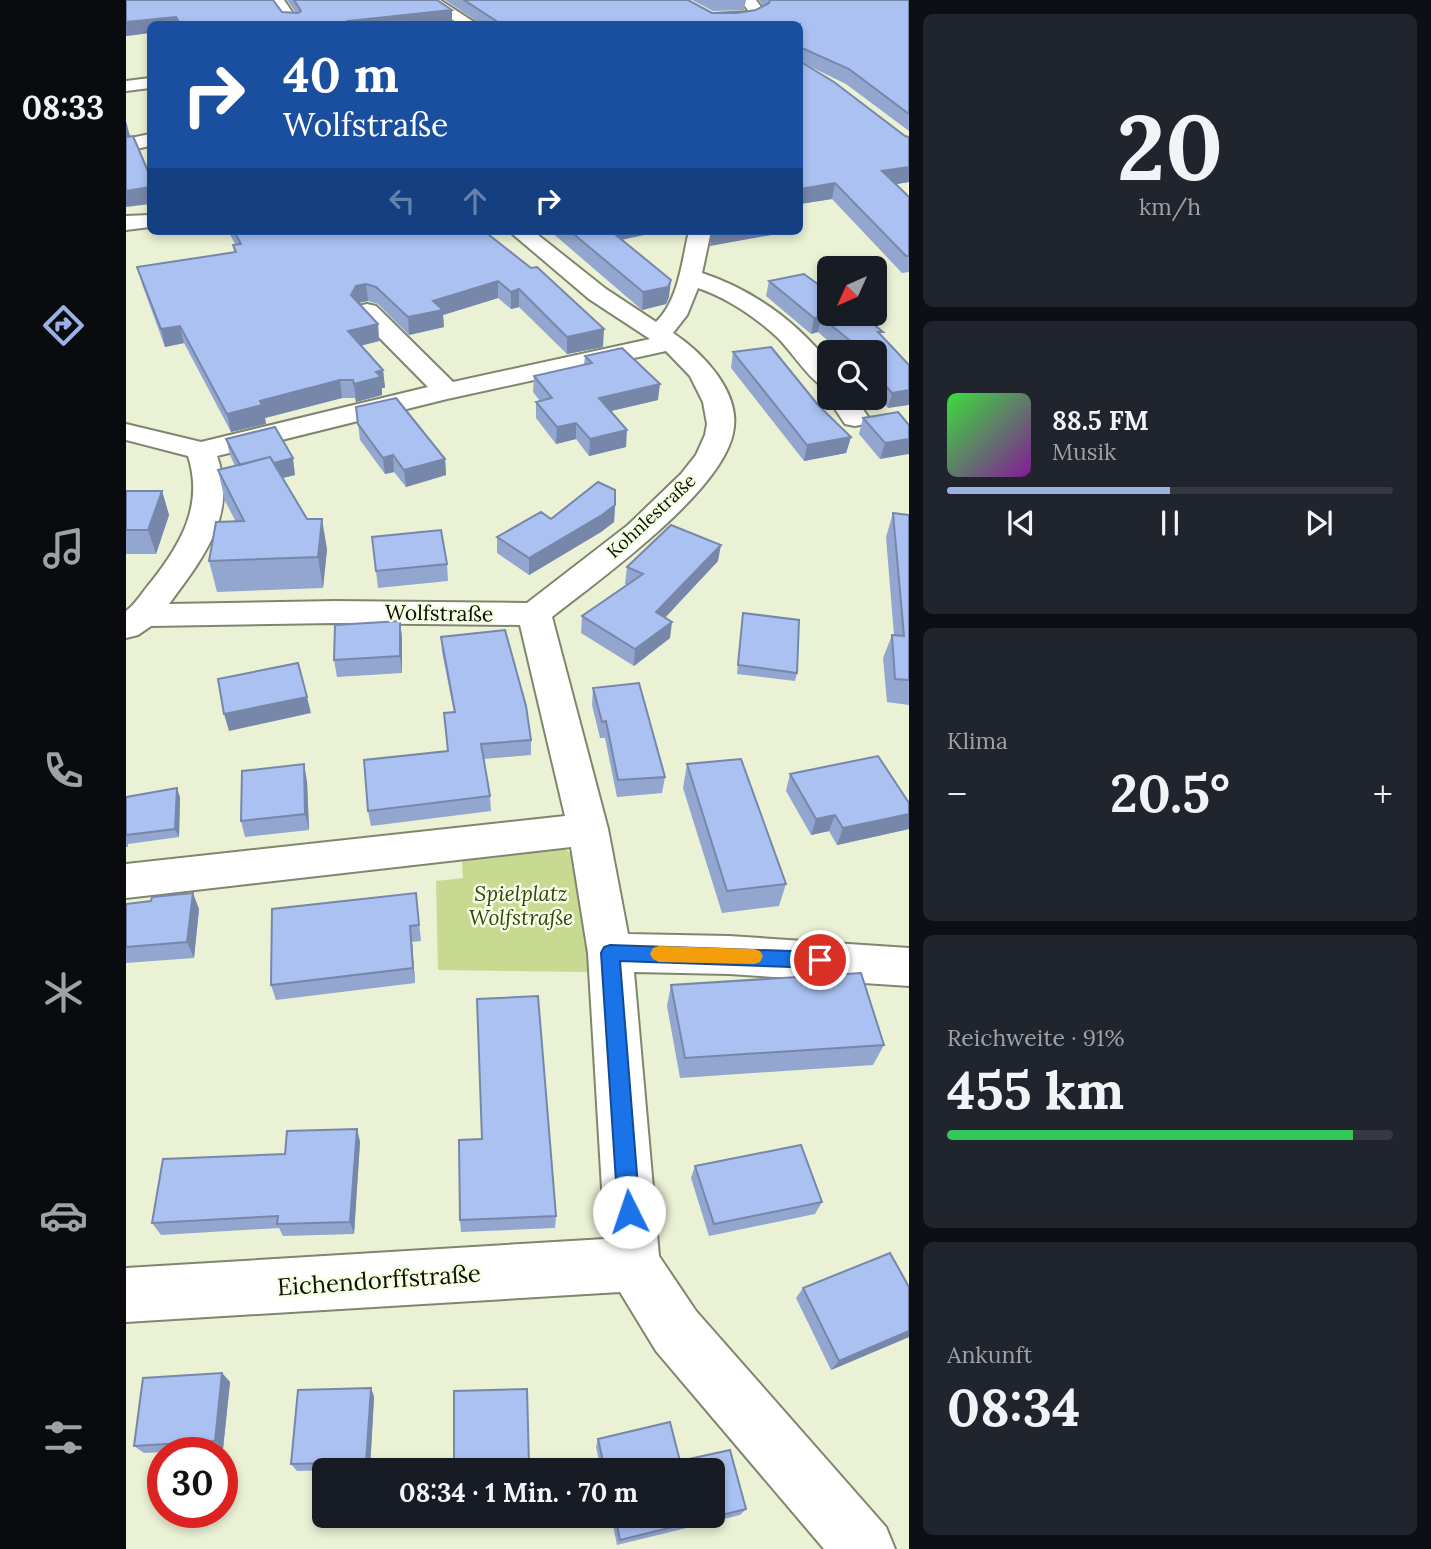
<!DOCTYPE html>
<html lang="de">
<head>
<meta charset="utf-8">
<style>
	body { margin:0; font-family:Lora,serif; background:#20242c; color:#f1f3f6; height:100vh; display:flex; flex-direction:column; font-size:26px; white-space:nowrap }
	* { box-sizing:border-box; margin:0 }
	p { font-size:23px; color:#9ea1a6 }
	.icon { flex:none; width:38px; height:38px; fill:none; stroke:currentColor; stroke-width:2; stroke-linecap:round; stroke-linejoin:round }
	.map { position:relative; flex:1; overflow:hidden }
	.drawer { display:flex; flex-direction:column; gap:14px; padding:14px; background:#0d0f14; width:522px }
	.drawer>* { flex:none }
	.banner { position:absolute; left:21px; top:21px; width:656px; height:214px; border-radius:10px; box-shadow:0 4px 10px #0003; background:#1a4fa0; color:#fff; overflow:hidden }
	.needle { width:46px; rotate:225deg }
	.fabs { position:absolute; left:691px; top:256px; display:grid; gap:14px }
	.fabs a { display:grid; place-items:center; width:70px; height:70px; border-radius:10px; background:#171b24; box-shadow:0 4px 10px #0003; font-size:35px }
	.speed { position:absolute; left:21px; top:1437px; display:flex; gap:14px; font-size:35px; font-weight:700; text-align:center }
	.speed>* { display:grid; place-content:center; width:91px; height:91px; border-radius:50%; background:#171b24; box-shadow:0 4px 10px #0003; line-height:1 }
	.speed .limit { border:10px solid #d22; background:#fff; color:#111 }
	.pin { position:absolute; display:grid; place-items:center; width:60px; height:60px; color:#fff; margin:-30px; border:4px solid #fff; border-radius:50%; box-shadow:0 2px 7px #0007 }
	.me { position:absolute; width:77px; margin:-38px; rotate:356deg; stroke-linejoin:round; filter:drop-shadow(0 0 5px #0008) }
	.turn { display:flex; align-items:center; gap:24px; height:147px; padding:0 21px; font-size:32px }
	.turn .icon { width:91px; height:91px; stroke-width:2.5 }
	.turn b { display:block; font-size:49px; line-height:60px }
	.lanes { display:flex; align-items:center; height:66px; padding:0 21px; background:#0003; justify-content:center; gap:35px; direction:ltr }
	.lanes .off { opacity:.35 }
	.big { font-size:52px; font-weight:700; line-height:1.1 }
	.drawer .tile { flex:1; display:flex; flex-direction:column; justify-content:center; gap:10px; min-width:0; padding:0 24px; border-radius:10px; background:#20242c }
	.drawer .dial { align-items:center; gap:0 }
	.dial b { font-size:91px; line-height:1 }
	.song { display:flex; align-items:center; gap:21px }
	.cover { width:84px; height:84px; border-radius:10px; background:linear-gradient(135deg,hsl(120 70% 55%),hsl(290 70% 35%)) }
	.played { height:7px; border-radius:4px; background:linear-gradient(90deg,#9bb0e3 50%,#363941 50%) }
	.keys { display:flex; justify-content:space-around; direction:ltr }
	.heat { display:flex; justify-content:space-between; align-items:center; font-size:38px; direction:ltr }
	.charge { height:10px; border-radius:5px; background:linear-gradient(90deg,#34c759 91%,#363941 0) }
	.trip { position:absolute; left:186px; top:1458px; width:413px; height:70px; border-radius:10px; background:#171b24; box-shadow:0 4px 10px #0003; font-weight:700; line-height:70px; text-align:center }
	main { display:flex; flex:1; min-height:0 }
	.tab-bar { display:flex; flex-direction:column; width:126px; justify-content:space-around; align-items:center; background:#090b0e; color:#9ea1a6 }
	.tab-bar .icon { width:49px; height:49px }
	.tab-bar .current { color:#9bb0e3 }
	.tab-bar b { font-size:32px; color:#f1f3f6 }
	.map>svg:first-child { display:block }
	.green { fill:#c8d992 }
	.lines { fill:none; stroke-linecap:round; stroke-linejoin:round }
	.street-casing { stroke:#7f866d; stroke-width:4 }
	.street { fill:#fff; fill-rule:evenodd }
	.wall { fill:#92a6cf }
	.shaded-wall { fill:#7787a9 }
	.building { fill:#aac1f1; stroke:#7787a9; stroke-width:2 }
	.route { fill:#1a73e8; stroke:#114b97; stroke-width:2 }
	.slow { fill:#f59e0b }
	.labels { text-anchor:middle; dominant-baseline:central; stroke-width:5; stroke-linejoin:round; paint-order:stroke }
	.far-street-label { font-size:18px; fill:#0e1007; stroke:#f7ffe2 }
	.street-label { font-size:21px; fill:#0e1007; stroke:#f7ffe2 }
	.park-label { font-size:21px; font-style:italic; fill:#373f18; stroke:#f7ffe2 }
	.near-street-label { font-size:24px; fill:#0e1007; stroke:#f7ffe2 }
</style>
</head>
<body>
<main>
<nav class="tab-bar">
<b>08:33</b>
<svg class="icon current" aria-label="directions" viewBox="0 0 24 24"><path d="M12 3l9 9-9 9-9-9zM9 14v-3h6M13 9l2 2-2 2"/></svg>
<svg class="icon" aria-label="music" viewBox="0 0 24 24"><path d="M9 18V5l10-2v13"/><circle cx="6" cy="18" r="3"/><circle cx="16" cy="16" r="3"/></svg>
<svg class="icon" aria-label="phone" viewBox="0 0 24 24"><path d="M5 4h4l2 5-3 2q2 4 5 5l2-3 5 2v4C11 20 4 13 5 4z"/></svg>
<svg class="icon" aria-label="climate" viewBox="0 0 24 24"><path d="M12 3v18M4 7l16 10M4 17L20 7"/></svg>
<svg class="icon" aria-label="car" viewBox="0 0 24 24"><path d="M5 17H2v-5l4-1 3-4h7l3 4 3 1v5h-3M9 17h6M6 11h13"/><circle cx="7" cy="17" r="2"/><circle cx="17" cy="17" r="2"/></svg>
<svg class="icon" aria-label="filters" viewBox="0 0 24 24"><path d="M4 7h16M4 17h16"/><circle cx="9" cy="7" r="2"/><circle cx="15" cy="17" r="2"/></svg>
</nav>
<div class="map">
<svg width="784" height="1549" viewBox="0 0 784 1549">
	<rect width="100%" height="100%" fill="#eaf1d5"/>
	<path class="green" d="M 335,843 L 436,846 L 458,866 L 466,972 L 312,970 L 310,881 L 337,878 Z"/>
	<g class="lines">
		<g class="street-casing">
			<path id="street" d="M 143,0 L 158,0 L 174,24 L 160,24 Z
				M 296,0 L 314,0 L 351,24 L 333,24 Z
				M 615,0 L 630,0 L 640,14 C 629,24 591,29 579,19 L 587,14 L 623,12 Z
				M 24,78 L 24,88 L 0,91 L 0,81 Z
				M 24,134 L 24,146 L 0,151 L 0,139 Z
				M 24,215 L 24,227 L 0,230 L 0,216 Z
				M 383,231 L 407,231 L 480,289 L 530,322 C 553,300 556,260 563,231 L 585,231 L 576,273 C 627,290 671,322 704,364 L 704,390 C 687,386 665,350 651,337 C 628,316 601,298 572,288 L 561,315 L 547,333 C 577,353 616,393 607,433 C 595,493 474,579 426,617 L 482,829 L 502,934 L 603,936 L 784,948 L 784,986 L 603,974 L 508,972 L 533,1256 L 570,1311 L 760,1527 L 769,1549 L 698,1549 L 530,1351 L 494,1292 L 0,1322 L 0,1268 L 479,1239 L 462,953 L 445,847 L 0,898 L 0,864 L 439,816 L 394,625 L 209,623 L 25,626 L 12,635 L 0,638 L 0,611 C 10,604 17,591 25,582 C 55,544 78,505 62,456 L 0,440 L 0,424 L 75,442 L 302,387 L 232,316 L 229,311 L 232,306 L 241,304 L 250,306 L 327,382 L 524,339 L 463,299 ZM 540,351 L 564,376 L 577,402 L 581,424 L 579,435 L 570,455 L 555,474 L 502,525 L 401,603 L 209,601 L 43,604 C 77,558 112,515 91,456 L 321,399 Z
				M 704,393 L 704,397 L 728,397 L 743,418 L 739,424 L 729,426 L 719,424 L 701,397 Z"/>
		</g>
		<use href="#street" class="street"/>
	</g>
	<path class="wall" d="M 0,0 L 170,13 L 161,0 L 311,0 L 326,23 L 311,24 L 24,24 L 24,33 L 0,36 Z
		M 319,0 L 562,0 L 586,13 L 611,13 L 630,10 L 637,6 L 633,0 L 783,0 L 783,131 L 720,84 L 675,62 L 779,136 L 783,137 L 783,182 L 770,184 L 783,197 L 783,272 L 776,273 L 706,199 L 674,204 L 674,24 L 355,24 Z
		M 566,0 L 620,0 L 618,10 L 587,11 Z
		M 102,231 L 358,231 L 477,347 L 441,354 L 393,307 L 385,309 L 372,298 L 317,315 L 318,327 L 283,335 L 252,304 L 242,301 L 232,303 L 252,324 L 253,341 L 235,346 L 257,370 L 259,388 L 256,388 L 256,395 L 230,402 L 229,398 L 216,398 L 139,418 L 140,424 L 105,432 L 58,343 L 39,347 L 16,284 L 11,267 L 108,253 L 107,245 L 109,244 Z
		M 424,231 L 536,231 L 496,240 L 543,297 L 540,304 L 516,310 Z
		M 643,281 L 755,335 L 783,365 L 762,408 L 749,394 L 749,352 L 715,352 L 692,332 L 685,334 L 640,296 Z
		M 607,352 L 692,405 L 725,437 L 720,453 L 678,461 L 605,368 Z
		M 459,356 L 532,400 L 485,411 L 500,447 L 463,456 L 450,439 L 430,444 L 410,418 L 410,402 L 414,401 L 407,392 L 408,376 L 458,365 Z
		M 230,407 L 319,459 L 320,475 L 280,487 L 268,472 L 259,474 L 234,440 Z
		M 772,412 L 754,459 L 733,434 L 737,418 Z
		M 100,439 L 169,475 L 156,478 L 181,519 L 201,549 L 197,588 L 91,592 L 83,561 L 110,522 L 99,501 L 92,470 L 109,466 L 104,455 Z
		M 0,491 L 36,491 L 43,515 L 30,554 L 0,554 Z
		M 489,505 L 488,522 L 475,532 L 403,575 L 371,553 L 371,537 L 425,519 Z
		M 767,513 L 783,515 L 783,705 L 761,702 L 757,658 L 766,635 L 768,635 L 760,537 Z
		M 592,561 L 539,618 L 544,638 L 508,666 L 455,633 L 456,616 L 501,585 L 499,584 L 501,567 Z
		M 321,564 L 322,581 L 252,588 L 250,571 Z
		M 617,613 L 671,673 L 669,681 L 611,674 Z
		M 274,621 L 276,638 L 276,673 L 211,677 L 208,660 Z
		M 315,637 L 405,740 L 405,755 L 358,759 L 364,796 L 365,811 L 245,826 L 242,811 L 321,751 L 328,712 L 316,652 Z
		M 467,688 L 539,777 L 536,793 L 491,797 L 479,738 L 474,738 L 466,705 Z
		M 561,764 L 660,884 L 653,906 L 596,913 L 557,788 Z
		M 664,774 L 782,802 L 783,803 L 783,829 L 711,845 L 703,831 L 685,835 L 660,791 Z
		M 181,781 L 183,830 L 119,837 L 115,821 Z
		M 0,797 L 54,797 L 53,837 L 2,844 L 2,847 L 0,847 Z
		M 290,893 L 295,941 L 286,942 L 289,983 L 150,1000 L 145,985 Z
		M 0,904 L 73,909 L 68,958 L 0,963 Z
		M 545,985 L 758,1045 L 747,1065 L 554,1078 L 541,1006 Z
		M 231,1129 L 234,1142 L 228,1234 L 157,1236 L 153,1228 L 35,1235 L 26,1223 L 159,1154 Z
		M 356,1139 L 430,1216 L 429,1228 L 335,1232 L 334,1220 Z
		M 569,1166 L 696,1202 L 689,1214 L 583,1236 L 565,1178 Z
		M 783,1287 L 783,1337 L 705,1370 L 670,1298 L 677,1288 Z
		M 96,1373 L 104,1382 L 97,1449 L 18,1453 L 8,1446 Z
		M 245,1388 L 248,1397 L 244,1469 L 171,1471 L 165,1464 Z
		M 544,1422 L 554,1461 L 604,1450 L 620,1509 L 614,1515 L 491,1545 L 485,1516 L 586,1516 L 586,1470 L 475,1470 L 470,1447 L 472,1439 Z
		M 403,1464 L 403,1470 L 329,1470 L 328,1466 Z"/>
	<path class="shaded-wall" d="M 326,10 L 326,23 L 311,24 L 222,24 L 222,21 Z
		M 50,17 L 52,24 L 24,24 L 24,33 L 0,36 L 0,22 Z
		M 0,121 L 4,136 L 0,138 Z
		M 783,167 L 783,182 L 753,187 L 756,171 Z
		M 709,183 L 706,199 L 674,204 L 674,189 Z
		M 24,187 L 24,204 L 0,207 L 0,191 Z
		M 480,231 L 536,231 L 479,243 Z
		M 586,231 L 651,231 L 651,234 L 584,246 Z
		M 545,280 L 543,297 L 540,304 L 516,310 L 517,292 Z
		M 372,281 L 372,298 L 317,315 L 318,327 L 283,335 L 282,317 L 307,301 Z
		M 240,284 L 242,301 L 231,303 L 225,295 L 230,286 Z
		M 393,289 L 393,307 L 385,309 L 385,292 Z
		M 695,317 L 692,332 L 685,334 L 688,318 Z
		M 252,324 L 253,341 L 224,348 L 222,331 Z
		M 54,326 L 58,343 L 39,347 L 35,329 Z
		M 478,329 L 477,347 L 441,354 L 441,337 Z
		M 257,370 L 259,388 L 256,388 L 256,395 L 230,402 L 228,384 L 250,372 Z
		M 214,380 L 216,398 L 139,418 L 140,424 L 105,432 L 101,414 L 134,401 Z
		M 534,384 L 532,400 L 472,414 L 473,398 Z
		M 783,390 L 783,405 L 762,408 L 766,393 Z
		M 450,423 L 450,439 L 430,444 L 431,427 Z
		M 501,430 L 500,447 L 463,456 L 464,439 Z
		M 725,437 L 720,453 L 678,461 L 681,445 Z
		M 783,439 L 783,454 L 754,459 L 759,443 Z
		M 267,455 L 268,472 L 259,474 L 257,458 Z
		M 167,458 L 169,475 L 120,487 L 117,470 Z
		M 319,459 L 320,475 L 280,487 L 278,470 Z
		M 36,491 L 43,515 L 30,554 L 22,530 Z
		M 489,505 L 488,522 L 475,532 L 403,575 L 403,558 Z
		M 196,519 L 201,549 L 197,588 L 192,557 Z
		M 595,545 L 592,561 L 528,629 L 530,612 Z
		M 274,621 L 276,638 L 276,673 L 274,656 Z
		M 546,622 L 544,638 L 508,666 L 509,649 Z
		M 181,697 L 185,713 L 103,731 L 98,714 Z
		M 178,764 L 181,781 L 183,830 L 179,814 Z
		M 51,788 L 54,797 L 53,837 L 49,829 Z
		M 783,814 L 783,829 L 711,845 L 717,828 Z
		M 709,815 L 703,831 L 685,835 L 690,819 Z
		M 67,893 L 73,909 L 68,958 L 61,942 Z
		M 284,926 L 286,942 L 289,983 L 287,968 Z
		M 231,1129 L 234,1142 L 228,1234 L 224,1222 Z
		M 783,1331 L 783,1337 L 705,1370 L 713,1361 Z
		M 96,1373 L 104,1382 L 97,1449 L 89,1441 Z
		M 245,1388 L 248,1397 L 244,1469 L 240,1462 Z"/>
	<path class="building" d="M 0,0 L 147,0 L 156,12 L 172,13 L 175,11 L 168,0 L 311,0 L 326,10 L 222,21 L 225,24 L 54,24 L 50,17 L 0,22 Z
		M 338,0 L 562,0 L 586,13 L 611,13 L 630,10 L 643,3 L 644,0 L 783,0 L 783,114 L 723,69 L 674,47 L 675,62 L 708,82 L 779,136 L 783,137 L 783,167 L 756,171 L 783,197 L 783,256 L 780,256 L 709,183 L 674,189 L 674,24 L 375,24 Z
		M 7,136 L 24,176 L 24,187 L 0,191 L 0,137 Z
		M 108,231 L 358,231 L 405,268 L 411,267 L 478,329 L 441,337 L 393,289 L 385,292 L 372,281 L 307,301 L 317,310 L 282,317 L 250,287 L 240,284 L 230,286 L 225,295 L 252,324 L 222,331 L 257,370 L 250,372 L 255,377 L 228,384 L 227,380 L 214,380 L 134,401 L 136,405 L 101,414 L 54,326 L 35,329 L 11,267 L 110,252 L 107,245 L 115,244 Z
		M 444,231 L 485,231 L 545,280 L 542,287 L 517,292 Z
		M 678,274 L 704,293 L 704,313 L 734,313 L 757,332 L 752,332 L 783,365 L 783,390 L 766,393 L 749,374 L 749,364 L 752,363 L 749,361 L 749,352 L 738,352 L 695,317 L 688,318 L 643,281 Z
		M 645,347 L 692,405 L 725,437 L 681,445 L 607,352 Z
		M 496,348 L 534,384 L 473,398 L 501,430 L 464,439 L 450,423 L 431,427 L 410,402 L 426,398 L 408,376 L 466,363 L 459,356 Z
		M 270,398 L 319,459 L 278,470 L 267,455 L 257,458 L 232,424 L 230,407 Z
		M 772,412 L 783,425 L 783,439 L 759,443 L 737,418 Z
		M 149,427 L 167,458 L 148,463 L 144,457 L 114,465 L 100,439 Z
		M 144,457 L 181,519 L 196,519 L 192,557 L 83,561 L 90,522 L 118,521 L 92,470 Z
		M 472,482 L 489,490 L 489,505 L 476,515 L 403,558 L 371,537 L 415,512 L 425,519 Z
		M 0,491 L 36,491 L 22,530 L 0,530 Z
		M 767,513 L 783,515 L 783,680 L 769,679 L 766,635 L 778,636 Z
		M 545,525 L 595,545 L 530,612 L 546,622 L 509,649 L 456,616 L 517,574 L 501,567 Z
		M 315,530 L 321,564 L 250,571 L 246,537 Z
		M 617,613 L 673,620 L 671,673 L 612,665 Z
		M 274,621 L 274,656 L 208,660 L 209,625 Z
		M 379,630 L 400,706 L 405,740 L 355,744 L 364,796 L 242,811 L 238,760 L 322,751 L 318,713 L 329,712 L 315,637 Z
		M 172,663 L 181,697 L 98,714 L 92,679 Z
		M 513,683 L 539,777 L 492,780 L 480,721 L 476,722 L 467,688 Z
		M 752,756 L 783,803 L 783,814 L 717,828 L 709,815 L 690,819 L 664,774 Z
		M 615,759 L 660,884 L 601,891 L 561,764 Z
		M 178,764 L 179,814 L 115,821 L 116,771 Z
		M 51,788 L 49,829 L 0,835 L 0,797 Z
		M 67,893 L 61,942 L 0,947 L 0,904 L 25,901 L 26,897 Z
		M 290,893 L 293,925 L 284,926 L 287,968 L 145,985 L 146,909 Z
		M 735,973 L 758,1045 L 559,1058 L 545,985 Z
		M 412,996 L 430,1216 L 334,1220 L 333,1140 L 356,1139 L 351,999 Z
		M 231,1129 L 224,1222 L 151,1224 L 152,1216 L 26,1223 L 37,1159 L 159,1154 L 161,1131 Z
		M 675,1145 L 696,1202 L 588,1224 L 569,1166 Z
		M 764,1253 L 783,1287 L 783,1331 L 713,1361 L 677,1288 Z
		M 96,1373 L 89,1441 L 8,1446 L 17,1378 Z
		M 245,1388 L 240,1462 L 165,1464 L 172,1390 Z
		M 401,1389 L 403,1464 L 328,1466 L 328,1391 Z
		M 544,1422 L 554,1461 L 604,1450 L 620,1509 L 494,1540 L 489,1516 L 586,1516 L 586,1470 L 479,1470 L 472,1439 Z"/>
	<path class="route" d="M 484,945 L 694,952 L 701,954 L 703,960 L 701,965 L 694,968 L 494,961 L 514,1212 L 511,1220 L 503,1223 L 495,1220 L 492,1212 L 475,953 L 478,947 Z"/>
	<path class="slow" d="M 533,946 L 628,949 L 634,951 L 637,956 L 634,962 L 628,964 L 533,962 L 527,959 L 524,954 L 527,948 Z"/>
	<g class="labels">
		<g class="far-street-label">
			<text transform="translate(525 516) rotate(-43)">Kohnlestraße</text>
		</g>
		<g class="street-label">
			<text transform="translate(313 613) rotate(1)">Wolfstraße</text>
		</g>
		<g class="park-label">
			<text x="395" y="893">Spielplatz<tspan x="395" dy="24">Wolfstraße</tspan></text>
		</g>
		<g class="near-street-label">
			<text transform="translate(253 1280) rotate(-4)">Eichendorffstraße</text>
		</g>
	</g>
</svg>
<div class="fabs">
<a><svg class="needle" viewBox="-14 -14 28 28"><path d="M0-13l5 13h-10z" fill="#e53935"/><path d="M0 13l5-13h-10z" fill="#9ea1a6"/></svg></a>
<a><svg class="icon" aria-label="search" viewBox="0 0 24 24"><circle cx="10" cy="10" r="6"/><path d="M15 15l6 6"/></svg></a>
</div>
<div class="speed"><div class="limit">30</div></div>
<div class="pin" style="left:694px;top:960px;background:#d93025"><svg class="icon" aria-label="arrive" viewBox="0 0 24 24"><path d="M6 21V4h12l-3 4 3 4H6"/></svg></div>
<svg class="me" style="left:503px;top:1212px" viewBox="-20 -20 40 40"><circle r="19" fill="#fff"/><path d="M0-13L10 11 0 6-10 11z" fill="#1a73e8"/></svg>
<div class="trip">08:34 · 1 Min. · 70 m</div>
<div class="banner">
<div class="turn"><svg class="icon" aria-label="right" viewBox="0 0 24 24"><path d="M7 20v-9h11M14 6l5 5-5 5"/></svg><div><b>40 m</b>Wolfstraße</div></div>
<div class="lanes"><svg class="icon off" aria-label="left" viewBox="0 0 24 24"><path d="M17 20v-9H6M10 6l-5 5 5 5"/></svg><svg class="icon off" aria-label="ahead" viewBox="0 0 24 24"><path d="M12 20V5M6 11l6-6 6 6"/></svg><svg class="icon" aria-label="right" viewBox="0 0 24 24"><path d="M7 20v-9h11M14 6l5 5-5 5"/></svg></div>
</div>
</div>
<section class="drawer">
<div class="tile dial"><b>20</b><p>km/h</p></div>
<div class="tile">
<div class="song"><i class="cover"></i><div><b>88.5 FM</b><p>Musik</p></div></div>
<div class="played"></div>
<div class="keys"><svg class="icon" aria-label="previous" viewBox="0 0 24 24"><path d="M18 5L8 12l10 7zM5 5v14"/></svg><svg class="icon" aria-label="pause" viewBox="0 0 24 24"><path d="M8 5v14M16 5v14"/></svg><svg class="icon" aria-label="next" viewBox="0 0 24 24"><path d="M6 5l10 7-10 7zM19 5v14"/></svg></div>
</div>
<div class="tile"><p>Klima</p>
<div class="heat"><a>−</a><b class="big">20.5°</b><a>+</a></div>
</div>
<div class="tile"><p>Reichweite · 91%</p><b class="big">455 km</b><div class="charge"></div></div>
<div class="tile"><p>Ankunft</p><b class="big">08:34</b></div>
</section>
</main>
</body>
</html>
